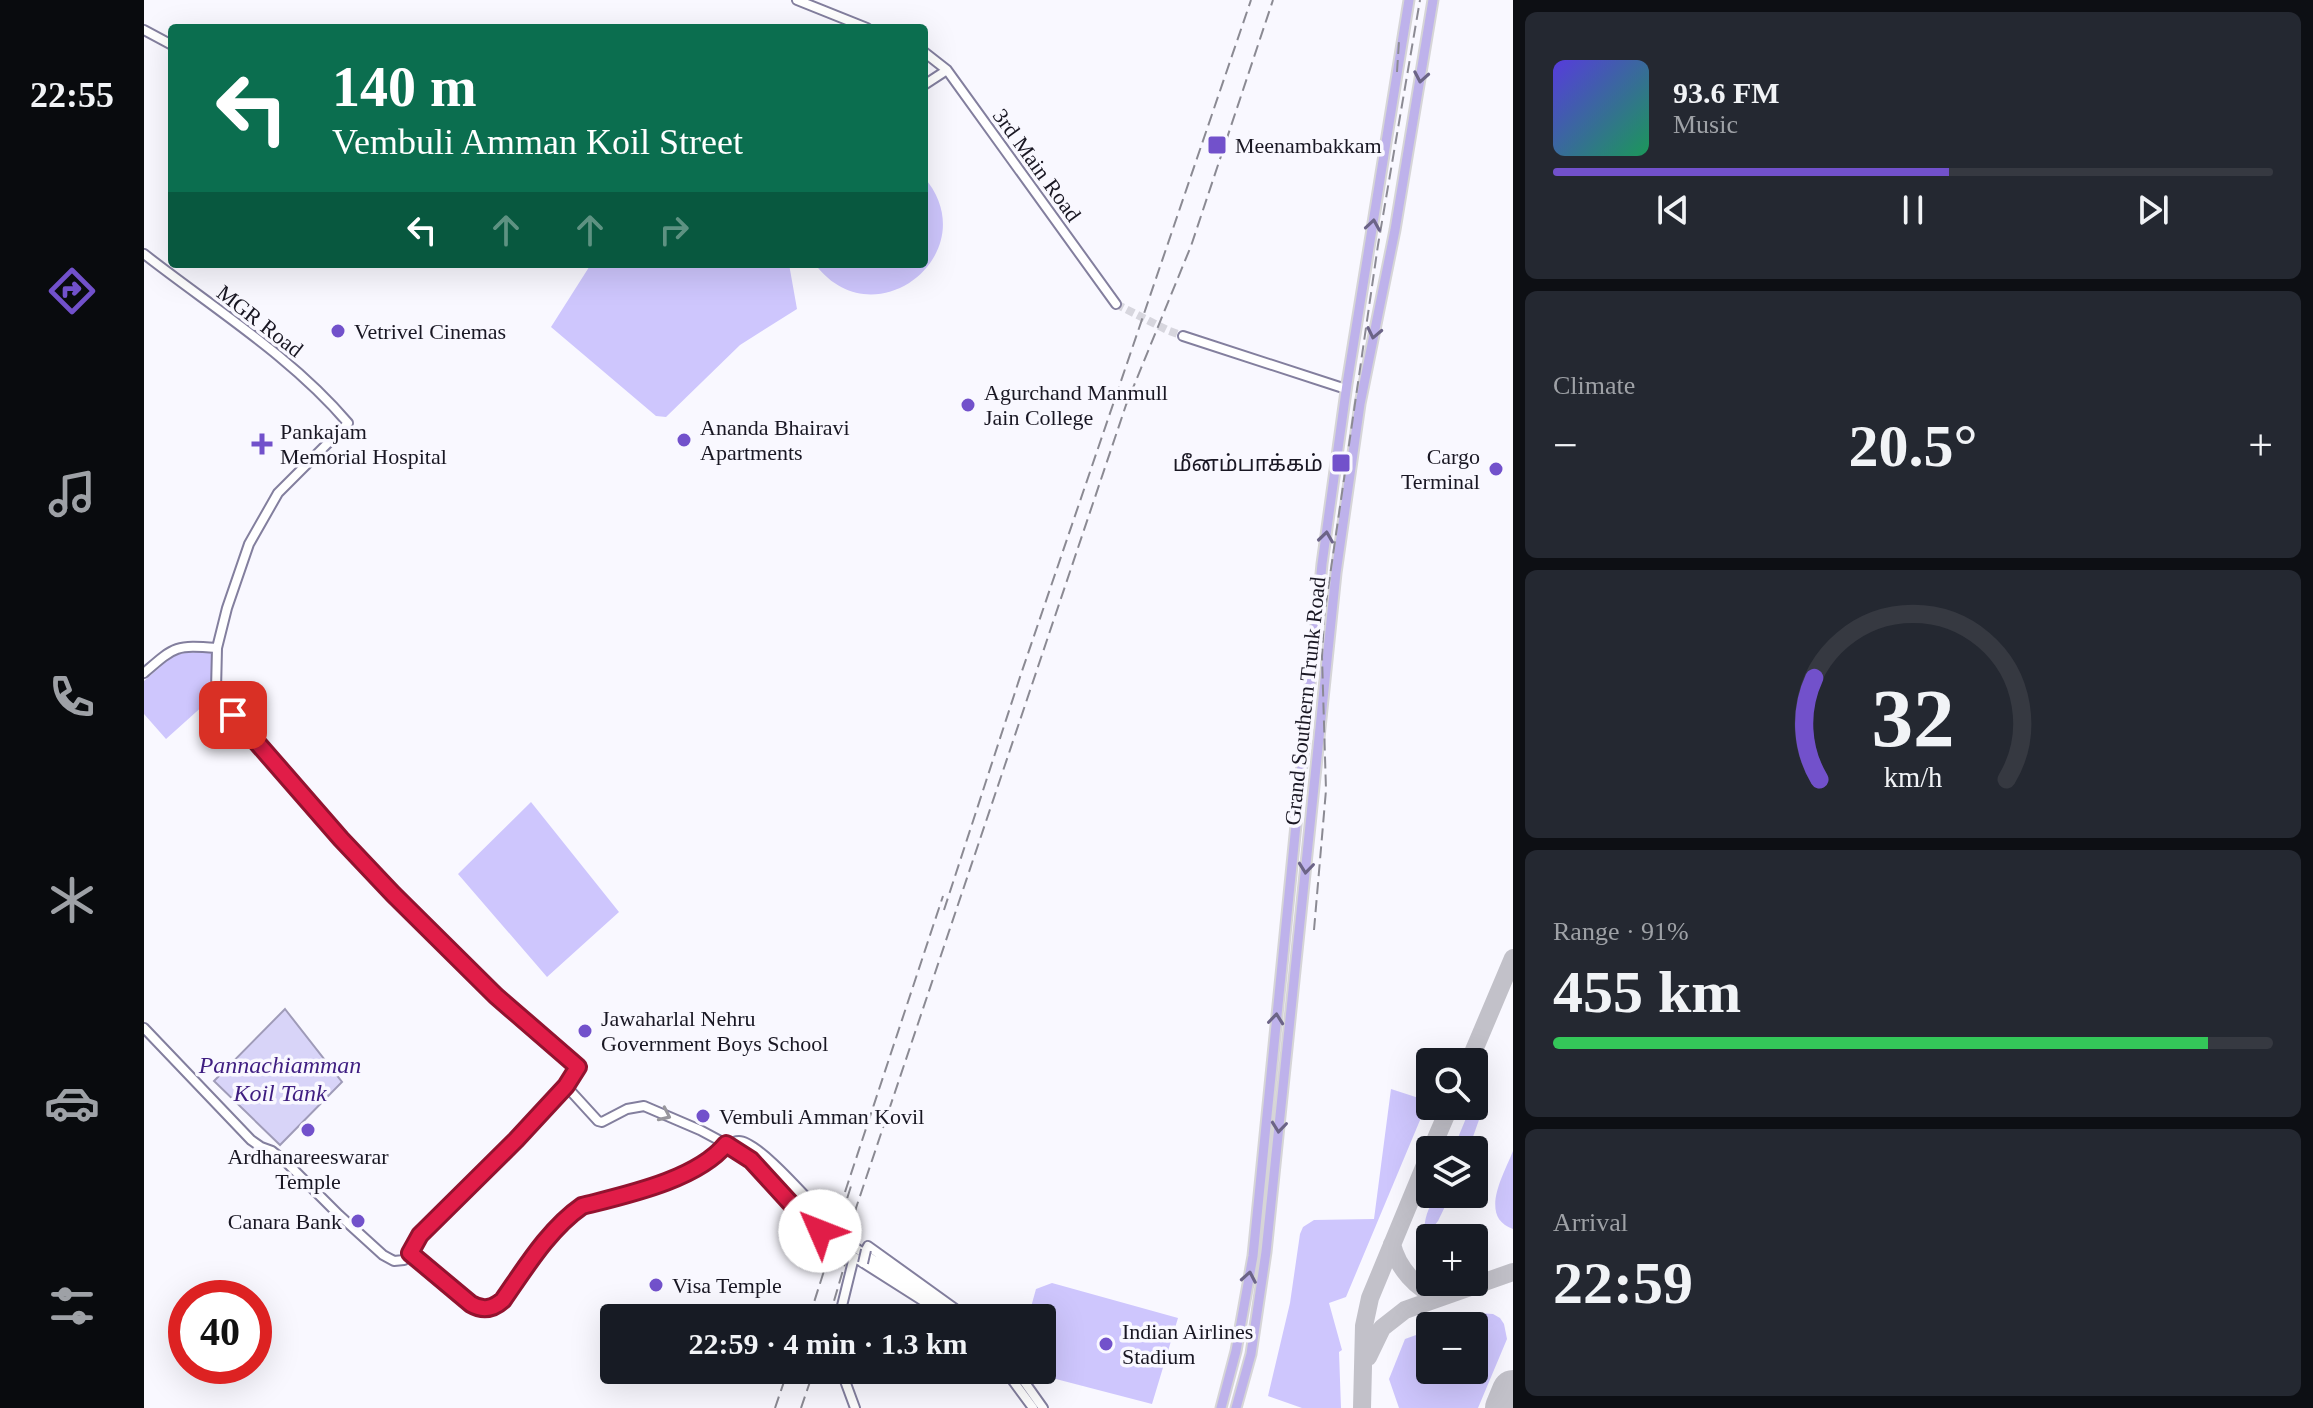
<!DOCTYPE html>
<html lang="en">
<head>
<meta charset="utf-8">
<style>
	body { margin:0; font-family:"Times New Roman","Noto Sans Tamil",serif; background:#242831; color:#f1f3f6; height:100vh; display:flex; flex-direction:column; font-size:30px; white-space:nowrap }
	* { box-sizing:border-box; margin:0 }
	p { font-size:26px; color:#9ea1a6 }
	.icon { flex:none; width:44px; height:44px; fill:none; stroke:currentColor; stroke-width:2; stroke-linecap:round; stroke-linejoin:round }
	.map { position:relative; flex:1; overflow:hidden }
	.side { display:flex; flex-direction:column; gap:12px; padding:12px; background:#0d0f14; width:800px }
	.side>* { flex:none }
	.banner { position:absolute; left:24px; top:24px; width:760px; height:244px; border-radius:8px; box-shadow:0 8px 32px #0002; background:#0b6e4f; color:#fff; overflow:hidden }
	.buttons { position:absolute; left:1272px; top:1048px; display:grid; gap:16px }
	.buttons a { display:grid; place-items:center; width:72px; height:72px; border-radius:8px; background:#171b24; box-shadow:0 8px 32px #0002; font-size:40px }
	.speed { position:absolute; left:24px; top:1280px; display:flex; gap:16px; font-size:40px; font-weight:700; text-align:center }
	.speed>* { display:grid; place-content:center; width:104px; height:104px; border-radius:50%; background:#171b24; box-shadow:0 8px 32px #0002; line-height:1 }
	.speed .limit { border:12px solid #d22; background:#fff; color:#111 }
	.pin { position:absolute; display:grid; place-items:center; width:68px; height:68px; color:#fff; margin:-34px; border-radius:16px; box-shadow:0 4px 12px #0006 }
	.me { position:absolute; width:88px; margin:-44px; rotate:314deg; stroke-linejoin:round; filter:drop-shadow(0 0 6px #0008) }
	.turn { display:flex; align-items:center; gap:28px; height:168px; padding:0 32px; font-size:36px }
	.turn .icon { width:104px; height:104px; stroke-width:2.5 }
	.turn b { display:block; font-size:56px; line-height:68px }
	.lanes { display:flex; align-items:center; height:76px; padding:0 32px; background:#0003; justify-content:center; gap:40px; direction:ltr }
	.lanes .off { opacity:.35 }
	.big { font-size:60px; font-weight:800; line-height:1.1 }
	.side .card { flex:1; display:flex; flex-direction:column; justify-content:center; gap:12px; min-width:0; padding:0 28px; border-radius:12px; background:#242831 }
	.side .dial { align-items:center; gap:0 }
	.dial svg { height:208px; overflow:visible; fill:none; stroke:#363941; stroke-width:7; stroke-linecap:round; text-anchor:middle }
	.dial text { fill:#f1f3f6; stroke:none }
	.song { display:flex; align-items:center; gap:24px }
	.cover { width:96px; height:96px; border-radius:12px; background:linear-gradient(135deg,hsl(250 70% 55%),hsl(150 70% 35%)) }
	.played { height:8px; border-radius:4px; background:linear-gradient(90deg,#7251cb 55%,#363941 55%) }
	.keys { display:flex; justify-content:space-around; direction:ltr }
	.heat { display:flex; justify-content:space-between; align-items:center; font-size:44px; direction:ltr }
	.charge { height:12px; border-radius:6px; background:linear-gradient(90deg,#34c759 91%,#363941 0) }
	.trip { position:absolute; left:456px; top:1304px; width:456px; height:80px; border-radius:8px; background:#171b24; box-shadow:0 8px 32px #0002; font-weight:800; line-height:80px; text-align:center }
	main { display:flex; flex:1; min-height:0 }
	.menu { display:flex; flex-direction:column; width:144px; justify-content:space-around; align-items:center; background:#090b0e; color:#9ea1a6 }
	.menu .icon { width:56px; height:56px }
	.menu .on { color:#7251cb }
	.menu b { font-size:36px; color:#f1f3f6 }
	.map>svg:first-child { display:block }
	.green { fill:#cec6fd }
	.water { fill:#d8d4f8; stroke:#9f9bb8; stroke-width:2 }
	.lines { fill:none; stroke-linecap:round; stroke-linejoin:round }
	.taxiway { stroke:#c2c1c9; stroke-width:18 }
	.runway { stroke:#c2c1c9; stroke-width:42 }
	.secondary-tunnel { stroke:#d7d6de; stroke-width:8; stroke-dasharray:8 4; stroke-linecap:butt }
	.secondary-casing { stroke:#837f9e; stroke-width:12 }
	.primary-casing { stroke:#d6d5d7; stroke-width:13 }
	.secondary { stroke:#fff; stroke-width:8 }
	.primary { stroke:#beb2eb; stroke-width:9 }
	.rail { stroke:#8b8a93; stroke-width:2; stroke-dasharray:12 6; stroke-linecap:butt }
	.secondary-bridge-casing { stroke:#837f9e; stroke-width:12; stroke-linecap:butt }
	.secondary-bridge { stroke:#fff; stroke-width:8 }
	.oneway { stroke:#6c6487 }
	.oneway2 { stroke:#98979c }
	.route-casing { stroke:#92132f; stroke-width:20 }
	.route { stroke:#e11d48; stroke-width:14 }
	.poi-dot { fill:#7251cb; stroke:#f9f8ff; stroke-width:3 }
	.labels { text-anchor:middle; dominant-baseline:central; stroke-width:7; stroke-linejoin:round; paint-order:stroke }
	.poi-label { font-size:22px; fill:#191723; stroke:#f9f8ff; text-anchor:start }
	.street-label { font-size:22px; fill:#191723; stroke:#f9f8ff }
	.water-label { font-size:24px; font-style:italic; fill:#3f1e81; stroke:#f9f8ff }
</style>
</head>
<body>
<main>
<nav class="menu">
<b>22:55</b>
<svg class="icon on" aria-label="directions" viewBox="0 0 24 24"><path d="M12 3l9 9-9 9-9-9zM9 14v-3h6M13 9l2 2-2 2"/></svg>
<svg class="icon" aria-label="music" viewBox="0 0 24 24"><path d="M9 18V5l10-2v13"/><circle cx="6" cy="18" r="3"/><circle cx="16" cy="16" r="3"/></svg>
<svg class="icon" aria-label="phone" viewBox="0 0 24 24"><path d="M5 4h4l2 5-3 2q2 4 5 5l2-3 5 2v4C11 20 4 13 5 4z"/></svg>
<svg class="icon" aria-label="climate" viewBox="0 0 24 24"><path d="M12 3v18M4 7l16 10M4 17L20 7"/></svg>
<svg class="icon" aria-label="car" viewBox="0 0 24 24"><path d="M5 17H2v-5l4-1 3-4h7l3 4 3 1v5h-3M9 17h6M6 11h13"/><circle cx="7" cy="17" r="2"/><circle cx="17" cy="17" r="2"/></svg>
<svg class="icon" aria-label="filters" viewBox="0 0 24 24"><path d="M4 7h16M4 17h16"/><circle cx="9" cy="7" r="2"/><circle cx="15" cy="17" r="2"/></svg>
</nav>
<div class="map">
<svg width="1369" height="1408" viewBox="0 0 1369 1408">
	<rect width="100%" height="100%" fill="#f9f8ff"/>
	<path class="green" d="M 780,177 C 844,252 730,343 671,264 L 780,264 Z
		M 447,264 L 645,264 L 653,309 L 596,345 L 522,417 L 512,416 L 407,327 Z
		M 72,650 L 71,695 L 22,739 L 0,714 L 0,681 L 31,654 Z
		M 387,802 L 475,912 L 403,977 L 314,874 Z
		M 1247,1089 L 1284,1101 L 1202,1297 L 1185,1303 L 1198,1350 L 1195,1352 L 1197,1408 L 1158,1408 L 1124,1396 L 1146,1303 L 1156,1234 L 1159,1227 L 1170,1220 L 1230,1219 Z
		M 1327,1106 L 1331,1108 L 1336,1117 L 1325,1148 L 1320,1140 L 1316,1143 L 1320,1150 L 1309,1150 Z
		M 1369,1151 L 1369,1229 C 1334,1217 1360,1174 1369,1151 Z
		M 1293,1194 L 1307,1194 L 1294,1221 L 1282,1236 C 1277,1223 1286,1204 1293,1194 Z
		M 908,1283 L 1034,1318 L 1008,1404 L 885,1372 L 886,1370 L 898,1370 L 898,1318 L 884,1318 L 892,1289 Z
		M 1335,1313 L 1349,1314 L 1356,1318 L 1360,1324 L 1363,1339 L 1334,1408 L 1255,1408 L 1245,1379 L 1261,1339 L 1286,1330 L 1286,1370 L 1330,1370 L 1330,1326 L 1297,1326 Z"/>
	<path class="water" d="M 141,1009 L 198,1082 L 136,1145 L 70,1081 Z"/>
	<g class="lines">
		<path class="taxiway" d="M 1325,1062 L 1369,958
			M 1287,1150 L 1306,1106
			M 1248,1244 C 1253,1267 1273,1290 1295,1297
			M 1224,1357 L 1238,1328 L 1261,1310 L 1369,1272
			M 1218,1408 L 1220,1326 L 1226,1298 L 1286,1153"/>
		<path class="runway" d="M 1362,1408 L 1369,1391"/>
		<path class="secondary-tunnel" d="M 972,304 L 1023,330 L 1039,336"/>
		<g class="secondary-casing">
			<path id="secondary" d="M 653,0 L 723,28
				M 0,30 L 28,45
				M 780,52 L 803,70 L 972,304
				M 780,85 L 803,70
				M 0,254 C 69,308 147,356 204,423 L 134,493 L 105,544 L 83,608 L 73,648 L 72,690 L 75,697 L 103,732 L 197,839 L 249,894 L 352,996 L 434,1067 L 422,1086 L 372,1140 L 276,1235 L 260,1260 L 250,1261 L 239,1255 L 195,1215 L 143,1163 L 128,1151 L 117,1147 L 107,1140 L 0,1028
				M 1039,336 L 1202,389
				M 0,673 C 31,646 31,645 73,648
				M 422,1086 L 454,1121 L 458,1122 L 483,1109 L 500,1106 L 556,1130 L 584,1145 L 600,1149 L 615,1160 L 682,1228 L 816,1318
				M 584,1145 C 587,1143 592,1141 595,1141 C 614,1141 665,1201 680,1216
				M 594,1153 C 618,1163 653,1212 676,1231
				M 722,1250 L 724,1246 L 824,1318
				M 266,1253 L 327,1304 C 335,1309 343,1311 351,1307 C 362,1301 368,1287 375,1277 C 393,1251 412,1224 438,1206 C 483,1194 552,1182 582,1144
				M 695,1318 L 710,1257 L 795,1311
				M 697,1370 L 711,1408
				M 861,1370 L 889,1408
				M 872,1370 L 899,1408"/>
		</g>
		<g class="primary-casing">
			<path id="primary" d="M 1077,1408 L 1092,1351 L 1109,1256 L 1178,564 L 1203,384 L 1265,0
				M 1092,1408 L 1107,1354 L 1122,1252 L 1192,573 L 1216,404 L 1251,230 L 1289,0"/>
		</g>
		<use href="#secondary" class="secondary"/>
		<use href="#primary" class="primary"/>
		<path class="rail" d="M 1253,72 L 1255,41
			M 800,910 L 877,674 L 1107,0
			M 1170,930 L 1182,790 L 1178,657 L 1180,617 L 1234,245 L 1276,0
			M 701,1192 L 799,896
			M 665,1318 L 708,1183
			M 685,1318 L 704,1253 L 712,1208 L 982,405 L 1047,246 L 1129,0
			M 631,1408 L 644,1370
			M 657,1408 L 670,1370"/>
		<g class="secondary-bridge-casing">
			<path id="secondary-bridge" d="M 676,1231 L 680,1216
				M 719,1263 L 722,1250"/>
		</g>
		<use href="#secondary-bridge" class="secondary-bridge"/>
	</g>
	<defs><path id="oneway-chevron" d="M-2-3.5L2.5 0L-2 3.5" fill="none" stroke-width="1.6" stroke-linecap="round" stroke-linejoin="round" transform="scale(2)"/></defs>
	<g class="oneway">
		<use href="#oneway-chevron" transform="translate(1277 77) rotate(100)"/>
		<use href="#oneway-chevron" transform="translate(1229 225) rotate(-81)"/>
		<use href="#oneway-chevron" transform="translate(1230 333) rotate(102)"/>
		<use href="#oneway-chevron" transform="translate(1182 537) rotate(-82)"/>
		<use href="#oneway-chevron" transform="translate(1162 868) rotate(96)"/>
		<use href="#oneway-chevron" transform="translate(1132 1019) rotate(-84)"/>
		<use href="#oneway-chevron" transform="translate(1135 1127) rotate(96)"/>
		<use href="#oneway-chevron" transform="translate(1105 1277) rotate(-80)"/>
	</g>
	<use class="oneway2" href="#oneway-chevron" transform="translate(521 1115) rotate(25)"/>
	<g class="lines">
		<g class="route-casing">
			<path id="route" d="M 89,715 L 197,839 L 249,894 L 352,996 L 434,1067 L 422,1086 L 372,1140 L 276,1235 L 266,1253 L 327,1304 C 339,1311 349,1309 359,1300 C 382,1267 405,1229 438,1206 C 481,1195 553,1180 582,1144 L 607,1160 L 661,1219 L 676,1231"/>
		</g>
		<use href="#route" class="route"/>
	</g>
	<g class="poi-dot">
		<rect x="1063" y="135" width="20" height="20" rx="4"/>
		<circle cx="194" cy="331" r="8"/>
		<circle cx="824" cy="405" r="8"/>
		<circle cx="540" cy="440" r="8"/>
		<path d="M114 432h8v8h8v8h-8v8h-8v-8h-8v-8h8z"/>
		<rect x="1187" y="453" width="20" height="20" rx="4"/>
		<circle cx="1352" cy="469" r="8"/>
		<circle cx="441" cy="1031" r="8"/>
		<circle cx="559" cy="1116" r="8"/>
		<circle cx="164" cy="1130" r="8"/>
		<circle cx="214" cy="1221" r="8"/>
		<circle cx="512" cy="1285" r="8"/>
		<circle cx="962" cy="1344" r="8"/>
	</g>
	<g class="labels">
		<g class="poi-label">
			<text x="1091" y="145">Meenambakkam</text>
			<text x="210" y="331">Vetrivel Cinemas</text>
			<text x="840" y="392">Agurchand Manmull<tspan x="840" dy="25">Jain College</tspan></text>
			<text x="556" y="427">Ananda Bhairavi<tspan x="556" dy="25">Apartments</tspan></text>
			<text x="136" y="431">Pankajam<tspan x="136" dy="25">Memorial Hospital</tspan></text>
			<text x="1336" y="456" text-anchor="end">Cargo<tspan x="1336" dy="25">Terminal</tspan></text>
			<text x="1179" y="463" text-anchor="end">மீனம்பாக்கம்</text>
			<text x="457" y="1018">Jawaharlal Nehru<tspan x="457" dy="25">Government Boys School</tspan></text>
			<text x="575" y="1116">Vembuli Amman Kovil</text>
			<text x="164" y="1156" text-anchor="middle">Ardhanareeswarar<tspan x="164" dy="25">Temple</tspan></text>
			<text x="198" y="1221" text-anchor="end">Canara Bank</text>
			<text x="528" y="1285">Visa Temple</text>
			<text x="978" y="1331">Indian Airlines<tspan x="978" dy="25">Stadium</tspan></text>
		</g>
		<g class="street-label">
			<text transform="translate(893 165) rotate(54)">3rd Main Road</text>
			<text transform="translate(116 321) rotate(38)">MGR Road</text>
			<text transform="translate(1161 701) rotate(-84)">Grand Southern Trunk Road</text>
		</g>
		<g class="water-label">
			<text x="136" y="1065">Pannachiamman<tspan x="136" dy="28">Koil Tank</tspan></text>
		</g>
	</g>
</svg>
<div class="buttons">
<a><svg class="icon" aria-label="search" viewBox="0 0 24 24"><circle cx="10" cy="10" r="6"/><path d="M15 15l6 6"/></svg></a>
<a><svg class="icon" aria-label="layers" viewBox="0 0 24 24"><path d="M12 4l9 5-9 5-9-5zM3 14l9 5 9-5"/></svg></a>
<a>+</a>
<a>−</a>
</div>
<div class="speed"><div class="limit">40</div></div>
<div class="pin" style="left:89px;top:715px;background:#d93025"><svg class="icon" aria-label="arrive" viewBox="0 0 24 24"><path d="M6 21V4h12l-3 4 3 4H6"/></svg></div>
<svg class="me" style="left:676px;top:1231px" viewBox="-20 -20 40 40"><circle r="19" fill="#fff"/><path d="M0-13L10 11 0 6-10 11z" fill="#e11d48"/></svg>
<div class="trip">22:59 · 4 min · 1.3 km</div>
<div class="banner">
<div class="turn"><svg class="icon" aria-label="left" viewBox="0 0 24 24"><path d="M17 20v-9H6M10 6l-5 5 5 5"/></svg><div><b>140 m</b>Vembuli Amman Koil Street</div></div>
<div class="lanes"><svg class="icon" aria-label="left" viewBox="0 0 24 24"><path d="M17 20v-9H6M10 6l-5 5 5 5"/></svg><svg class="icon off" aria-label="ahead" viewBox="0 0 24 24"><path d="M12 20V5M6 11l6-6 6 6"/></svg><svg class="icon off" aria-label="ahead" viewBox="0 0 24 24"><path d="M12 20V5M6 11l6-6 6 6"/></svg><svg class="icon off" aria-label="right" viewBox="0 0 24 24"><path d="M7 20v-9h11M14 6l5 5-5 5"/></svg></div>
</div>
</div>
<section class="side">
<div class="card">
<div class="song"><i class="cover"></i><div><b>93.6 FM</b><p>Music</p></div></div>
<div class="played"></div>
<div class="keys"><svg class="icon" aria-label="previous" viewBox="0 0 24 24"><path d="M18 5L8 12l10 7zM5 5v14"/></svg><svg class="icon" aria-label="pause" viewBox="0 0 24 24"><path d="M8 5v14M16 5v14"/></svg><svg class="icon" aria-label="next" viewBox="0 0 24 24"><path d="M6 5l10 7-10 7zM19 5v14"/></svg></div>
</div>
<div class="card"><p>Climate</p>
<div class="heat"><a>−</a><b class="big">20.5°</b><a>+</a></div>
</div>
<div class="card dial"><svg viewBox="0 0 100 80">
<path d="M14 69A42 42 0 1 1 86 69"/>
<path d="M14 69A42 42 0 0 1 12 30" stroke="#7251cb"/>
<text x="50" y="56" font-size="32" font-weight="700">32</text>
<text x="50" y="72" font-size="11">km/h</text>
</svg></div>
<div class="card"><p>Range · 91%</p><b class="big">455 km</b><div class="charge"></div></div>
<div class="card"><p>Arrival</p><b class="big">22:59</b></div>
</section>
</main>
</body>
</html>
